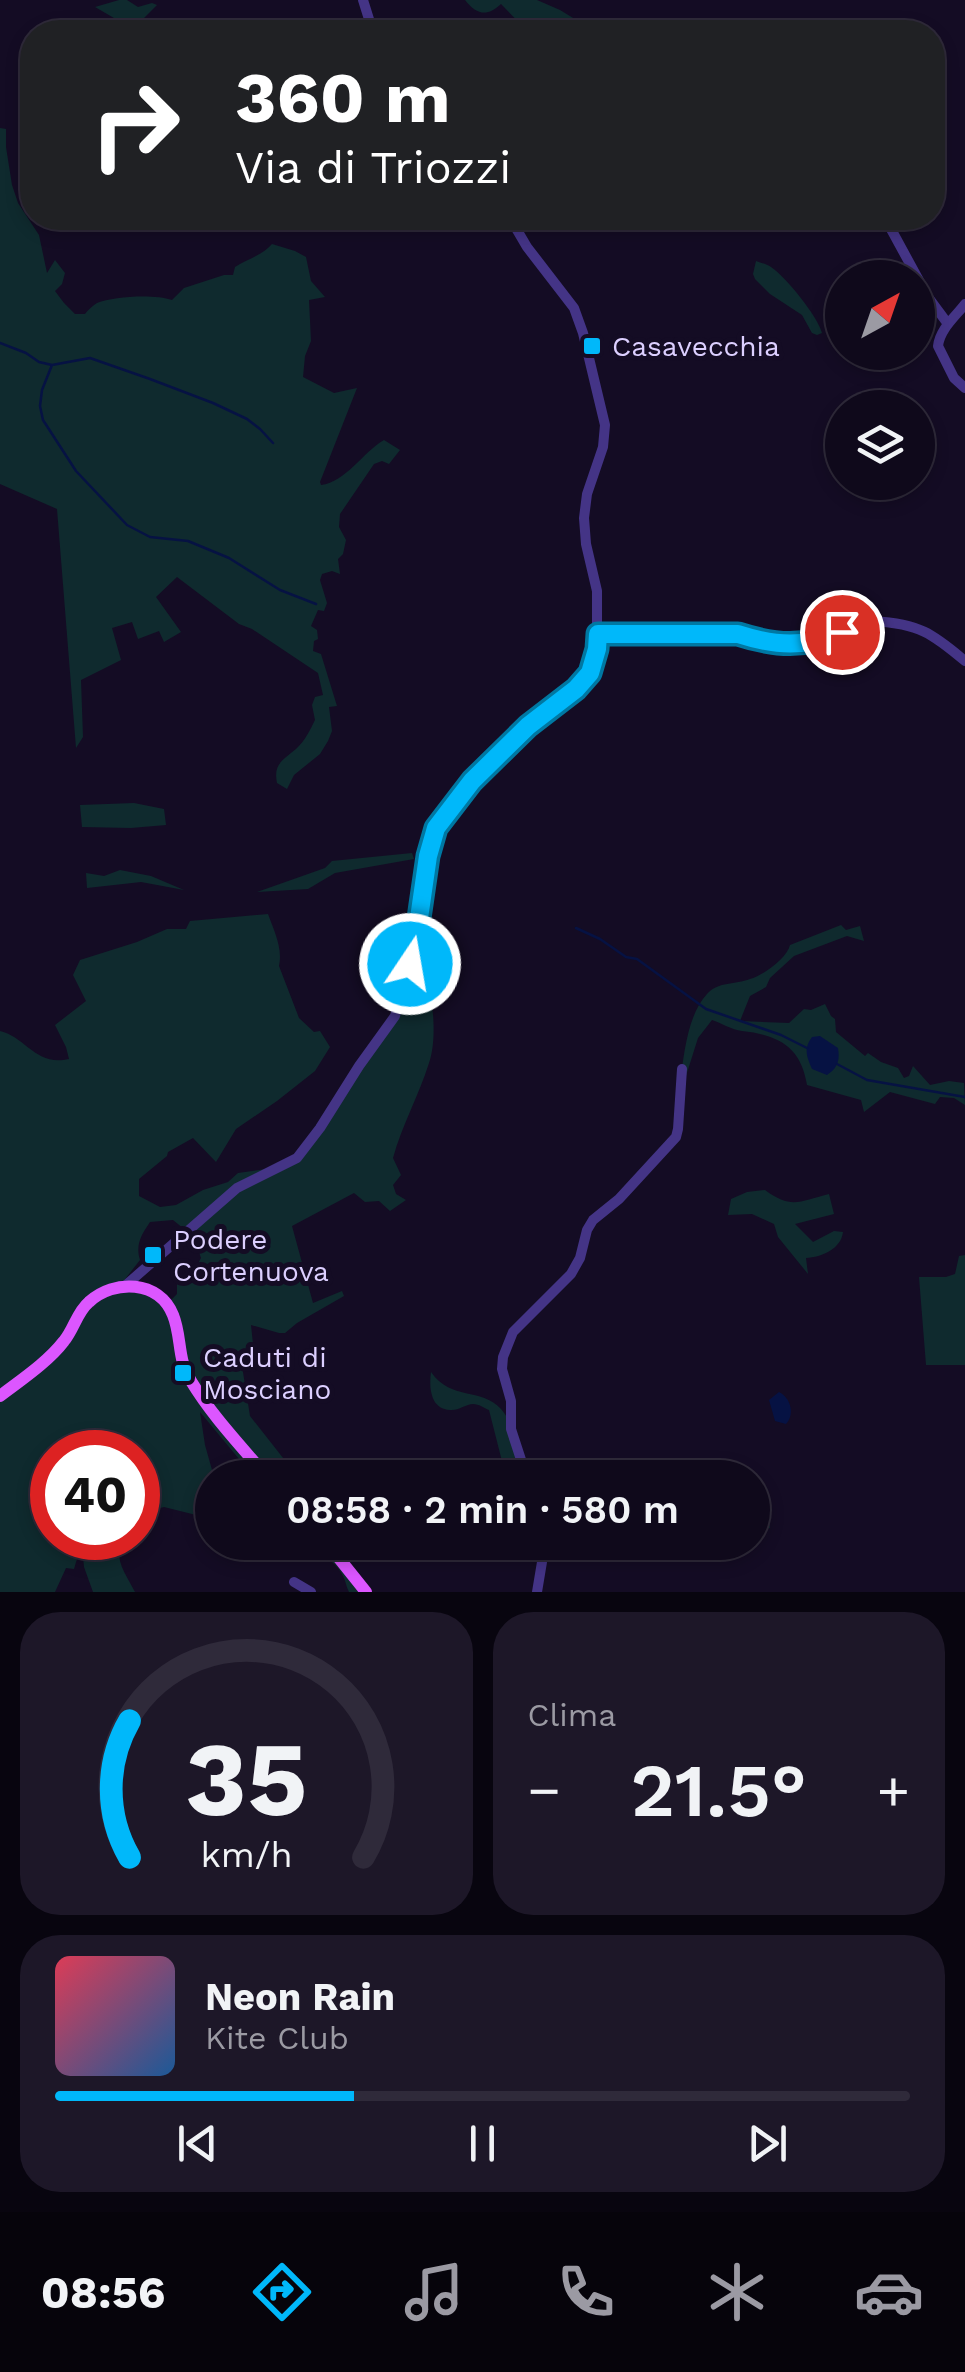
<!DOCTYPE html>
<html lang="it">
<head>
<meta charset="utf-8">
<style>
	body { margin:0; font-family:"Work Sans",sans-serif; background:#1d1728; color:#f1f3f6; height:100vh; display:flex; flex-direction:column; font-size:38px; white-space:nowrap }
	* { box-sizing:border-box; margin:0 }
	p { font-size:32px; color:#9b9aa3 }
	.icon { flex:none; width:55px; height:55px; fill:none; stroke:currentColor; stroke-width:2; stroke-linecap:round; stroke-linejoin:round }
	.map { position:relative; height:1592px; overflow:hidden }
	.details { display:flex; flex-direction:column; gap:20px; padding:20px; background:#08050f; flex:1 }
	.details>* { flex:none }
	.hud { position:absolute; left:20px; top:20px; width:925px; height:210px; border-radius:40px; box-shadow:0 5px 15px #0003,0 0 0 2px #2f2a3a; background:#202124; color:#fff; overflow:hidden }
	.needle { width:65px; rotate:40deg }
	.tools { position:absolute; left:825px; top:260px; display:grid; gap:20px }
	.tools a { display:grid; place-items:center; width:110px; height:110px; border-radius:50%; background:#0f091b; box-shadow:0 5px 15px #0003,0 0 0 2px #2f2a3a; font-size:50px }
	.speed { position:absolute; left:30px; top:1430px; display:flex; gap:20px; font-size:50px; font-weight:700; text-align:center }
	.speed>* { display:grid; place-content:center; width:130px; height:130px; border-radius:50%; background:#0f091b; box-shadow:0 5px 15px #0003,0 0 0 2px #2f2a3a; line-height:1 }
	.speed .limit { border:15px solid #d22; background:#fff; color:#111 }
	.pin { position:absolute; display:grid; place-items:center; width:85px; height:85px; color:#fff; margin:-42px; border:5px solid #fff; border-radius:50%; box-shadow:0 2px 10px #0007 }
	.me { position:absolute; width:110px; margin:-55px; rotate:12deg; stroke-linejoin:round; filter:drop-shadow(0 0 8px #0008) }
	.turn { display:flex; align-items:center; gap:35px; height:210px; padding:0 50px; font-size:45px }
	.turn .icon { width:130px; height:130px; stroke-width:2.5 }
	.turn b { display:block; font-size:70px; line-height:85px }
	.big { font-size:75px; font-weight:600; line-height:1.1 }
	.details .widget { flex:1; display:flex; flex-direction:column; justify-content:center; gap:15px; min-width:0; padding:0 35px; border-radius:40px; background:#1d1728 }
	.details .dial { align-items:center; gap:0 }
	.dial svg { height:260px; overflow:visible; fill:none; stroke:#2f2a3a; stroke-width:7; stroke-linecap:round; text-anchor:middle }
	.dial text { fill:#f1f3f6; stroke:none }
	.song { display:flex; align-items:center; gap:30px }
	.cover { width:120px; height:120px; border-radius:15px; background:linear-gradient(135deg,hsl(350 70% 55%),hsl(210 70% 35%)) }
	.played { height:10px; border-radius:5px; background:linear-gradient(90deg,#00b8fa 35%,#2f2a3a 35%) }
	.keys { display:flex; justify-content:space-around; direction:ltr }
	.heat { display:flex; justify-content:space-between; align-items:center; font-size:55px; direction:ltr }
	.details .tiles { flex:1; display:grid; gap:20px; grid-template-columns:1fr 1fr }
	.widget:last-child { grid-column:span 2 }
	.trip { position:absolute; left:195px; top:1460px; width:575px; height:100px; border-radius:50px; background:#0f091b; box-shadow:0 5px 15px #0003,0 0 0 2px #2f2a3a; font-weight:600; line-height:100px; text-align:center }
	.tabs { display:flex; height:160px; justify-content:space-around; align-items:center; background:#06040b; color:#9b9aa3 }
	.tabs .icon { width:70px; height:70px }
	.tabs .selected { color:#00b8fa }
	.tabs b { font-size:45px; color:#f1f3f6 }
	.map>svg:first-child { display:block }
	.green { fill:#0f2a2e; fill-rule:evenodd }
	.water { fill:#061243 }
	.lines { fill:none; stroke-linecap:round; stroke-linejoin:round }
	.stream { stroke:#061243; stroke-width:2.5 }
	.minor { stroke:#443486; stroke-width:10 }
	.major { stroke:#dc56ff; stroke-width:12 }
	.route-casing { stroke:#0078a2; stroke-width:25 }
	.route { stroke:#00b8fa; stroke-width:18 }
	.poi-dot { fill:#00b8fa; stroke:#140c24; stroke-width:4 }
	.labels { text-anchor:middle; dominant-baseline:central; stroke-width:10; stroke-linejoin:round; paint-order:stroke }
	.poi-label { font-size:28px; fill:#dccfff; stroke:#140c24; text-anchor:start }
</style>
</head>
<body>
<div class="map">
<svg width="965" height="1592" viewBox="0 0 965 1592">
	<rect width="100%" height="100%" fill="#140c24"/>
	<path class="green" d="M 119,0 L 127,0 L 138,7 L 152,3 L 157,5 L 144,18 L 135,32 L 125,32 L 114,18 L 95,7 Z
		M 465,0 L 537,0 L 560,10 L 578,21 L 609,24 L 621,32 L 528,32 L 501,4 C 487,17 477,15 465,0 Z
		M 0,128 L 6,129 L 6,147 L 12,185 L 18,203 L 39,235 L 47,273 L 55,260 L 65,273 L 62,284 L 55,291 L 64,303 L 75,314 L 85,314 C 88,310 92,306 97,303 C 114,296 155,294 172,300 L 184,288 L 224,275 L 233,275 L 235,267 C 247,259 263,255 272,244 L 295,251 L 306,257 L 311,281 L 325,297 L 309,300 L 311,341 L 305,356 L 303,377 L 334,393 L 357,388 L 320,482 L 321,485 C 346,482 362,453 384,440 L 400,450 L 389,464 L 382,461 L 374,464 L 340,514 L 339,527 L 346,540 L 343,554 L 338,559 L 340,574 L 332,571 L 322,574 L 320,580 L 327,603 L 324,611 L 318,610 L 311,626 L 317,630 L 318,639 L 314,641 L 313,651 L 321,654 L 337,706 L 329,707 L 332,731 L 328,741 L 320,754 L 294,775 L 287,789 L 277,783 C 273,764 283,760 296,749 C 305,741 310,730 315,720 L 312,705 L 315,697 L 323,695 L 318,673 L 252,629 L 239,624 L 177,577 L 156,597 L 181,632 L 164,642 L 159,631 L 138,639 L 132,622 L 112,628 L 121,660 L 81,680 L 83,737 L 76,748 L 57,509 L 0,484 Z
		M 756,261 C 761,263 767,264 771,267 C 786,277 818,317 822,333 L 817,335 L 812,333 L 802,315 L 770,294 L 755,279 L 753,274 Z
		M 134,803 L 164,809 L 166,825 L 131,828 L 82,827 L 80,805 Z
		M 412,853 L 414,859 L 335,873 L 308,889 L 257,892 L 325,868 L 332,861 Z
		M 120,870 L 151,876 L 184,890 L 141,882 L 87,888 L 86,873 L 104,876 Z
		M 268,914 C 274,931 283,948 279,966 L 299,1018 L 314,1032 L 320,1031 L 330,1047 L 315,1071 L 277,1101 L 236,1129 L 216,1162 L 193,1138 L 168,1152 L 167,1156 L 139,1179 L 139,1196 L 160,1207 L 176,1205 L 203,1190 L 228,1182 L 238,1173 L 286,1166 L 385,1033 L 417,932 C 427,967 441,1028 429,1063 C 419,1095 402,1125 393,1158 L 401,1175 L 393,1185 L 396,1194 L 406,1200 L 390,1211 L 379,1201 L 365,1202 L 354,1193 L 292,1226 L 313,1303 L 342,1291 L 344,1296 L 297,1323 L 285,1333 L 279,1333 L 251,1325 L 255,1363 L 242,1366 L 250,1416 L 298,1477 L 254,1477 L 200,1412 L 205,1445 L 214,1477 L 212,1519 L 164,1507 L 138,1514 L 138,1452 L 52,1452 L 52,1538 L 121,1538 C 114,1560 125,1573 135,1592 L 93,1592 L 84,1567 L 83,1556 L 79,1552 L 74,1569 L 66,1568 L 55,1592 L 0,1592 L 0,1031 C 26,1037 36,1067 69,1059 L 66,1047 L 55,1025 L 86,1001 L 73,975 L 80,960 L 137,942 L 167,929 L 186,929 L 190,921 ZM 173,1220 L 194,1237 L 201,1258 L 194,1271 L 177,1280 L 177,1294 L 167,1304 L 122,1283 L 140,1260 C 135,1244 142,1234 150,1222 Z
		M 841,925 L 846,930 L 860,926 L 864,941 L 847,936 L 794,956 L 770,978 L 766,987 L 750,996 L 740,1021 L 789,1023 L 804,1009 L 811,1010 L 825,1004 L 831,1016 L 835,1019 L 836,1032 L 865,1056 L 868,1053 L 881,1062 L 898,1068 L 904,1078 L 909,1076 L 913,1066 L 930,1085 L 949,1081 L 964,1083 L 965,1105 L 954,1098 L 940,1097 L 935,1104 L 890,1092 L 864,1112 L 861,1100 L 807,1085 C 801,1047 779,1035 742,1031 C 732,1030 721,1023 712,1020 L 698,1038 L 686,1076 L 680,1083 C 684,1055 687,1016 707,994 C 719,981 735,985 750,979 C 764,975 787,958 790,945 Z
		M 765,1190 C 792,1210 800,1201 829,1194 L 834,1214 L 795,1224 L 813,1242 L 834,1231 L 843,1232 C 841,1249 822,1257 806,1258 L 808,1274 L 778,1237 L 774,1224 L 752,1214 L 728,1215 L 731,1199 L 747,1192 Z
		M 965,1255 L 965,1365 L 926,1365 L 919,1277 L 946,1277 L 955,1274 L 959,1256 Z
		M 431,1372 C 451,1401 481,1387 501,1409 C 516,1426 520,1456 527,1477 L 506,1477 L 489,1410 C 484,1408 479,1404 473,1404 C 466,1404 458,1411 450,1410 C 430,1409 429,1387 431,1372 Z
		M 763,1490 L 770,1528 L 753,1531 L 753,1492 Z
		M 292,1543 L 339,1543 L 342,1563 L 366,1592 L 349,1592 C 346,1587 346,1581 343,1576 C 338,1565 324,1554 313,1550 L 299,1557 Z"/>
	<path class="water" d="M 820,1036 L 838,1048 C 840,1060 838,1068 827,1075 L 812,1069 C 807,1057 803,1049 812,1037 Z
		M 779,1392 C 791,1398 795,1414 786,1424 L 775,1421 L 769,1400 Z"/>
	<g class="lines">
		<path class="stream" d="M 0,343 L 26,353 L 39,362 L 52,365 L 90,358 L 150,379 L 213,403 L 247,419 L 260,429 L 273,443
			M 52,365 L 42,390 L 40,406 L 43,420 L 76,471 L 127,525 L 150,537 L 188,541 L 229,558 L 280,590 L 316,604
			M 576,928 L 600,939 L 626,957 L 637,959 L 706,1009 L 781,1035 L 807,1048
			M 837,1064 L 867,1080 L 965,1097"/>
		<path class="minor" d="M 363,0 L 373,32
			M 885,218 L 928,297 L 948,324
			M 965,304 C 955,317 940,329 938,346 L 954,378 L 965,388
			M 597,634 L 738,633 L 753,639 L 806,644 L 874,621 C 919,624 932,633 965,661
			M 126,1285 L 237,1188 L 297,1158 L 320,1128 L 359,1066 L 395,1016 L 417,932 L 428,856 L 435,828 L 473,781 L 528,726 L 584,681 L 594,664 L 597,649 L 597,591 L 586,544 L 584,518 L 587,494 L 603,447 L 605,425 L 583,333 L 574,308 L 527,247 L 510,218
			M 527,1478 L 511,1429 L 511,1401 L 502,1369 L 503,1357 L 513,1332 L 571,1274 L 580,1258 L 587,1230 L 593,1220 L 619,1199 L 676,1137 L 678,1129 L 682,1069
			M 294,1582 L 311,1592
			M 537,1592 L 542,1562 L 541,1542"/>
		<path class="major" d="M 0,1396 C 21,1380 48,1362 64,1341 C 74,1329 77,1312 89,1302 C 114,1279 159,1280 173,1315 C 182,1337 177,1360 191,1381 C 212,1416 242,1447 268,1478
			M 326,1542 L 366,1592"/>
	</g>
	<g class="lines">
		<g class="route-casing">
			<path id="route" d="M 410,964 L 417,932 L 428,856 L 436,828 L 472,781 L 528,726 L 576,689 L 590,673 L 597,649 L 598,634 L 738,634 C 775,646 805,648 842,632"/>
		</g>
		<use href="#route" class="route"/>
	</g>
	<g class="poi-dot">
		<rect x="582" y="336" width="20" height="20" rx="5"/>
		<rect x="143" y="1245" width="20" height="20" rx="5"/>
		<rect x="173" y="1363" width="20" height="20" rx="5"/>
	</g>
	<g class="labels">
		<g class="poi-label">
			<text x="612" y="346">Casavecchia</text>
			<text x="173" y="1239">Podere<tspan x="173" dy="32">Cortenuova</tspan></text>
			<text x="203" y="1357">Caduti di<tspan x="203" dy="32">Mosciano</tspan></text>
		</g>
	</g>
</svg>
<div class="tools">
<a><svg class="needle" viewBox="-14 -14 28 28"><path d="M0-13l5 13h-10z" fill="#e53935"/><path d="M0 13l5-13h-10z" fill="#9b9aa3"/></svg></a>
<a><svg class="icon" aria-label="layers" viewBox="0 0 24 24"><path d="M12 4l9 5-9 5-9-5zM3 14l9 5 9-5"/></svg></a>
</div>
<div class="speed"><div class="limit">40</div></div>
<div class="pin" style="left:842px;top:632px;background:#d93025"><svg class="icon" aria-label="arrive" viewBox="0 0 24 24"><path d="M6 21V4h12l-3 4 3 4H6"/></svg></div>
<svg class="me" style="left:410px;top:964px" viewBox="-20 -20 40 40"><circle r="17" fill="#00b8fa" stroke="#fff" stroke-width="3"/><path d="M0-11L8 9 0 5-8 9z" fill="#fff"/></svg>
<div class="trip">08:58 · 2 min · 580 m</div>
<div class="hud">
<div class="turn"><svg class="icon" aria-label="right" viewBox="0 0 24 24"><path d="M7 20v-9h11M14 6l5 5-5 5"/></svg><div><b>360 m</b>Via di Triozzi</div></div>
</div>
</div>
<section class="details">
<div class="tiles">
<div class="widget dial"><svg viewBox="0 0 100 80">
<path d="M14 69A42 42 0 1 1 86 69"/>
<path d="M14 69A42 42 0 0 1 14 27" stroke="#00b8fa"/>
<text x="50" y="56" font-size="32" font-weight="700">35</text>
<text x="50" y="72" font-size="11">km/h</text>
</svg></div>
<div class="widget"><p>Clima</p>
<div class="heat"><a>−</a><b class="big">21.5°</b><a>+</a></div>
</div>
<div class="widget">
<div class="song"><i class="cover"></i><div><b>Neon Rain</b><p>Kite Club</p></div></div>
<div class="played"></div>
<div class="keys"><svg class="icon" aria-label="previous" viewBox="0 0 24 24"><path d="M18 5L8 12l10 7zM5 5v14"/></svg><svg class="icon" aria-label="pause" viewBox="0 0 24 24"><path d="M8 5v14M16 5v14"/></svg><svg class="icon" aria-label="next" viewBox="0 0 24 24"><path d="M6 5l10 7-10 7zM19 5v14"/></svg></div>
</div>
</div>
</section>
<nav class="tabs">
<b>08:56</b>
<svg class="icon selected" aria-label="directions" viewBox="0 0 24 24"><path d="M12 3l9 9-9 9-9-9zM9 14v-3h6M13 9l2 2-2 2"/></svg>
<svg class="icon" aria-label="music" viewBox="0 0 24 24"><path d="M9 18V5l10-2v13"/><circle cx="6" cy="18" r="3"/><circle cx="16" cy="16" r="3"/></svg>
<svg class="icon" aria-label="phone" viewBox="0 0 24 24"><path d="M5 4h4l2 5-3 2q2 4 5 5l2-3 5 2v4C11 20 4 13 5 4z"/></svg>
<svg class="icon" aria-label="climate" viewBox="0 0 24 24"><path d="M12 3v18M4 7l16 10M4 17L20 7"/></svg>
<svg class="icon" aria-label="car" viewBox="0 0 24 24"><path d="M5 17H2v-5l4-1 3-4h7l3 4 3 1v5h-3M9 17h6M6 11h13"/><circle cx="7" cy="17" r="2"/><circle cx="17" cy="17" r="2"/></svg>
</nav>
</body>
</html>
